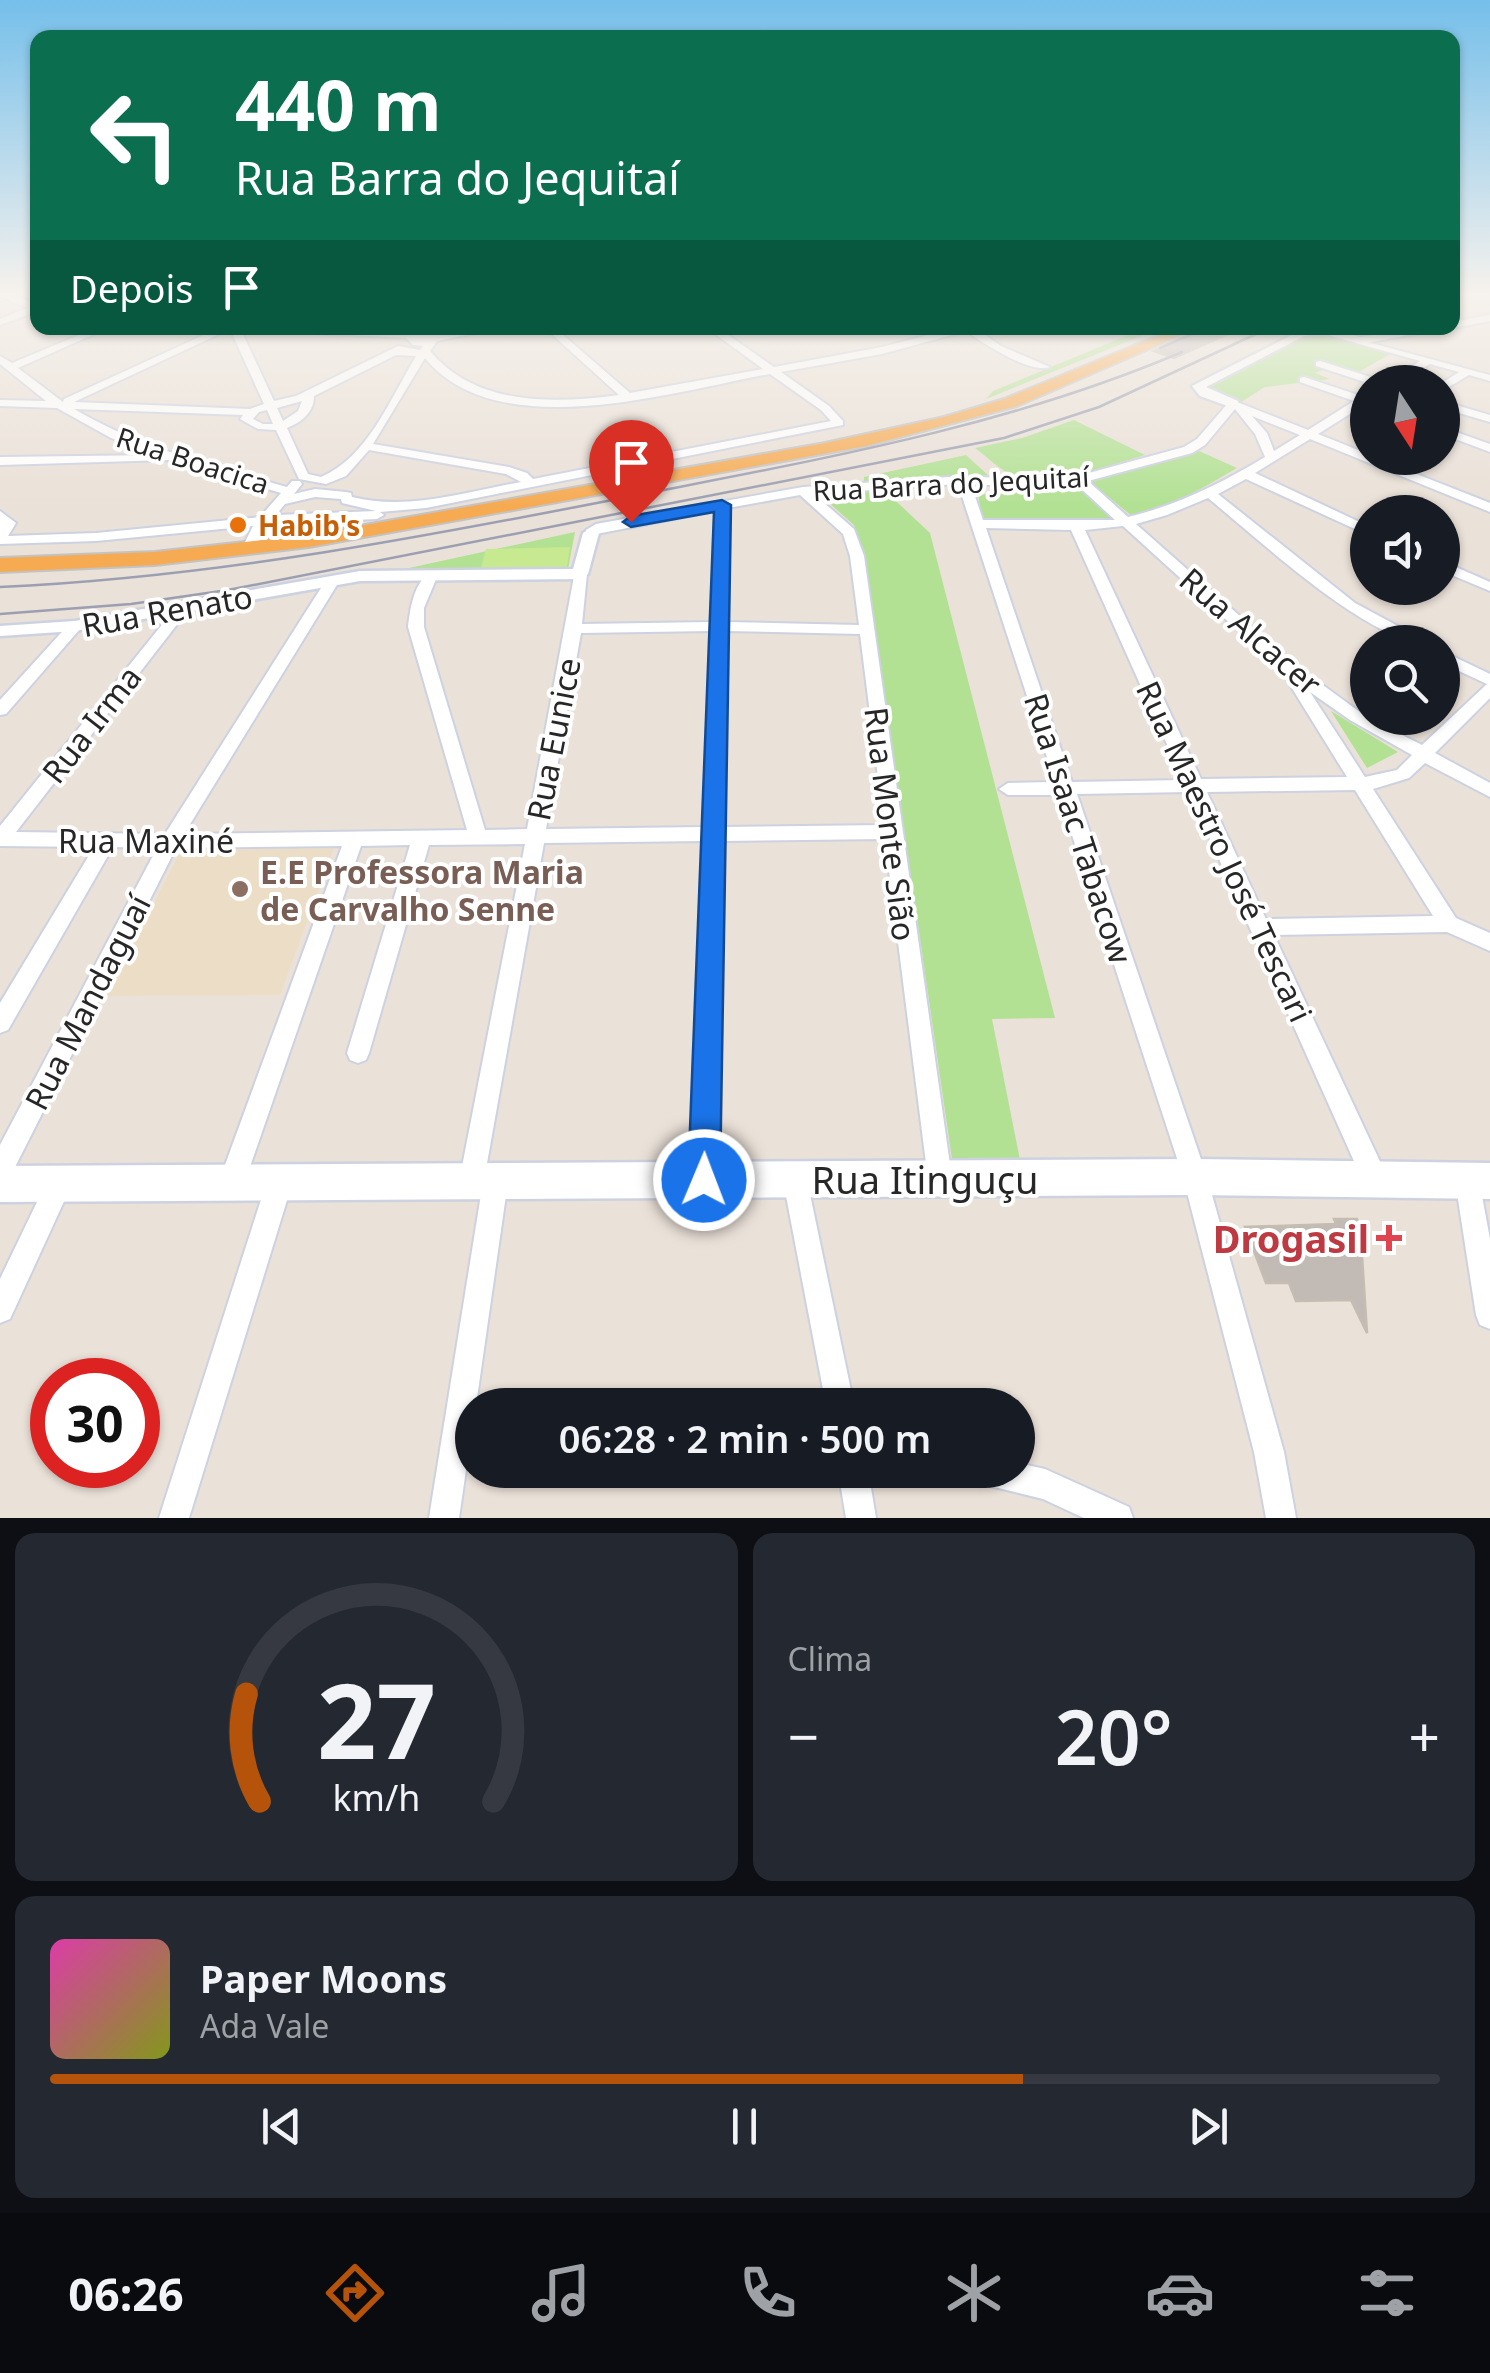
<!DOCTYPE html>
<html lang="pt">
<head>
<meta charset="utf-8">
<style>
	body { margin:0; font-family:"Noto Sans",sans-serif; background:#242831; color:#f1f3f6; height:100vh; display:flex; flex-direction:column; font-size:38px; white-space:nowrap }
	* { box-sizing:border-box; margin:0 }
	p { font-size:32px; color:#9ea1a6 }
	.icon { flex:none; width:55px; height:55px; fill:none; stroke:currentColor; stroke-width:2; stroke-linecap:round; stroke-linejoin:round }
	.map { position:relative; height:1518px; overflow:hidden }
	.panel { display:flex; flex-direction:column; gap:15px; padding:15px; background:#0d0f14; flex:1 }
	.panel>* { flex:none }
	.top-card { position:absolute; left:30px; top:30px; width:1430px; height:305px; border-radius:20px; box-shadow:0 2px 8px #0004; background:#0b6e4f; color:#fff; overflow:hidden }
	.needle { width:65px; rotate:168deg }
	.controls { position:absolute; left:1350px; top:365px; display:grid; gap:20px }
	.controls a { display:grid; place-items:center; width:110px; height:110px; border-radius:50%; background:#171b24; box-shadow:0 2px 8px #0004; font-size:50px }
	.speed { position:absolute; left:30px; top:1358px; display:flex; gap:20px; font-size:50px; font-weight:700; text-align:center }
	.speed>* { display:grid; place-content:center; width:130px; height:130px; border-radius:50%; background:#171b24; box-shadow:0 2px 8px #0004; line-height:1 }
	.speed .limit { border:15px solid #d22; background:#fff; color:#111 }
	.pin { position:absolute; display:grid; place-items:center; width:85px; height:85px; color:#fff; margin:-102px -42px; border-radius:50% 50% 50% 0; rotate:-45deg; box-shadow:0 0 10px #0007 }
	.pin .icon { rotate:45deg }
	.me { position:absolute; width:110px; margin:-55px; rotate:1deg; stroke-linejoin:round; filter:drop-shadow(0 0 8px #0008) }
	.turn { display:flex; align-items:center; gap:35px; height:210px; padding:0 40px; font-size:45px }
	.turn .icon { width:130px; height:130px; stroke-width:2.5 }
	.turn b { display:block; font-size:70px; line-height:85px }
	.then { display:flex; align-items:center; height:95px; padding:0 40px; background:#0003; gap:20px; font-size:38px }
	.big { font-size:75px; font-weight:600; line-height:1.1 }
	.panel .widget { flex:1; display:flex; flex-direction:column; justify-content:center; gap:15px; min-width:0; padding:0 35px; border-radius:20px; background:#242831 }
	.panel .dial { align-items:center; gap:0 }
	.dial svg { height:260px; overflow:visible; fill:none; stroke:#363941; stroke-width:7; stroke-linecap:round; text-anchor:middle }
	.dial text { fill:#f1f3f6; stroke:none }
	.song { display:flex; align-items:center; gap:30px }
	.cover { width:120px; height:120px; border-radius:15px; background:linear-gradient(135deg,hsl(320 70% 55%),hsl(70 70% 35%)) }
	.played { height:10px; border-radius:5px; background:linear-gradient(90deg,#b45309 70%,#363941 70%) }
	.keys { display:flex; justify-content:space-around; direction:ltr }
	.heat { display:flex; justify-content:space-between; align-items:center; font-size:55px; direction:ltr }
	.panel .tiles { flex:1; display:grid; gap:15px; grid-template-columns:1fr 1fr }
	.widget:last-child { grid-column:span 2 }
	.trip { position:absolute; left:455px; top:1388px; width:580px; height:100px; border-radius:50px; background:#171b24; box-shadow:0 2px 8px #0004; font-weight:600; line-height:100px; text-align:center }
	.tabs { display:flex; height:160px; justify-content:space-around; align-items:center; background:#090b0e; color:#9ea1a6 }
	.tabs .icon { width:70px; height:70px }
	.tabs .active { color:#b45309 }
	.tabs b { font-size:45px; color:#f1f3f6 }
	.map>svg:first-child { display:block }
	.education { fill:#ecdec6 }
	.green { fill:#b2e193 }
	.pitch { fill:#c7e98f }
	.building { fill:#c2bbb5; stroke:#c5bdb2; stroke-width:2.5 }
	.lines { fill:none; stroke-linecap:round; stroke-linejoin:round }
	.minor-casing { stroke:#cdd2e0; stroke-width:4 }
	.tertiary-casing { stroke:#cdd2e0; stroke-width:5 }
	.secondary-casing { stroke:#cdd2e0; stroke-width:5 }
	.trunk-casing { stroke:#c3c3c3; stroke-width:4 }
	.minor { fill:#fff; fill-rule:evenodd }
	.tertiary { fill:#fff; fill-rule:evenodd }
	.secondary { fill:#fff; fill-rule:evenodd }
	.trunk { fill:#f6ab53; fill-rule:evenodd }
	.rail { stroke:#9b9fb1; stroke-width:2.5 }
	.route { fill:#1a73e8; stroke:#114b97; stroke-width:2.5 }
	.food-dot { fill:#e8710a; stroke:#fff; stroke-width:4 }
	.education-dot { fill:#8d6e63; stroke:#fff; stroke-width:4 }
	.health-dot { fill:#e0444e; stroke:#fff; stroke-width:4 }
	.labels { text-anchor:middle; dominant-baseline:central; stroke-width:8; stroke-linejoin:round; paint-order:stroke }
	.far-street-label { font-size:28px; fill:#272727; stroke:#fff }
	.far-food-label { font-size:28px; font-weight:bold; fill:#c56008; stroke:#fff; text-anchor:start }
	.street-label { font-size:32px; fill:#272727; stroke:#fff }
	.education-label { font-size:32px; font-weight:bold; fill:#785e54; stroke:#fff; text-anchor:start }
	.near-street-label { font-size:38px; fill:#272727; stroke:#fff }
	.near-health-label { font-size:38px; font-weight:bold; fill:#be3a42; stroke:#fff; text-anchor:end }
</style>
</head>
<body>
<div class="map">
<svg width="1490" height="1518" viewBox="0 0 1490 1518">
	<rect width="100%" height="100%" fill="#eae1d8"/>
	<path class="education" d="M 334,848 L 280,995 L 107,996 L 181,850 Z"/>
	<path class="green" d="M 1138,328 L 1161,328 L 986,399 L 993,391 L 1138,331 Z
		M 1318,331 L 1392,353 L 1357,373 L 1325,369 L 1315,373 L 1330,379 L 1265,387 L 1238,404 L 1202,391 L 1203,384 L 1225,377 Z
		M 1074,420 L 1145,455 C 1113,464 1045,490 1014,476 C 1000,470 987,457 975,448 L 1022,438 Z
		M 1197,450 L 1237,468 C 1203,488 1171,507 1132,516 L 1090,482 Z
		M 966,455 L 988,475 L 864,483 L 864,477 Z
		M 1077,484 L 1115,518 L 983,521 L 978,495 Z
		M 883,489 L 930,533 L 1055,1018 L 992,1019 L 1020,1160 L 952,1159 L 864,552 L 854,525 L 819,494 Z
		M 575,532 L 568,569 L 400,570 Z
		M 1331,711 L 1398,752 L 1367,768 Z"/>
	<path class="pitch" d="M 570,547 L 567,567 L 481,568 L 486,549 Z"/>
	<path class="building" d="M 1202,328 L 1241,328 L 1174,358 L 1154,351 Z
		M 1334,1219 L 1357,1219 L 1360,1225 L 1367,1333 L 1351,1300 L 1296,1301 L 1289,1283 L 1266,1283 L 1245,1227 L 1336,1224 Z"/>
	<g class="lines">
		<g class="minor-casing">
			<path id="minor" d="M 0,293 L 8,293 L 38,304 L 38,311 L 0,325 L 0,319 L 27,308 L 0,296 Z
				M 96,328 L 108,328 L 18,368 L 63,402 L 64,399 L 219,328 L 240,328 L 274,401 L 296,396 L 398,346 L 420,350 L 423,346 L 413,345 L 406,338 L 276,331 L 271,328 L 421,331 C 445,336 467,328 491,328 L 486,331 L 437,341 L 430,351 C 476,406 553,404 619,395 L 545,328 L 555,328 L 630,393 L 763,369 L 707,328 L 718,328 L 774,367 L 882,347 L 956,328 L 975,328 L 1001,346 L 1050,367 C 1030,374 984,344 966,331 L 882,354 L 781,372 L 829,406 L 843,421 L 843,425 L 426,508 L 380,512 L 384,515 L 377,519 L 268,524 L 255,550 L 248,554 L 241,550 L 253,526 L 96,541 L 0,544 L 0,511 L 16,523 L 8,536 L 96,533 L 260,517 L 281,493 L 169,460 L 0,465 L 0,457 L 155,455 L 111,438 L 57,408 L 0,406 L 0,400 L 46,401 L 0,364 L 0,356 L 12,363 ZM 230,329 L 264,404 L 250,409 L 74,402 ZM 396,355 L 416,356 C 390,399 368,457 321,477 L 308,474 L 287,428 C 302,422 314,412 314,396 ZM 425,358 C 497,447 675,391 770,374 L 821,410 L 831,421 L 533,479 L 527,473 L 509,467 L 373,444 ZM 302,401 L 298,411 L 283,421 L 277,408 ZM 74,409 L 243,415 L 240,419 L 258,429 L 276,430 L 299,479 L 326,484 L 346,476 L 369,450 L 506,474 L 521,482 C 465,492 408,511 352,497 L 351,493 L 346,492 L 315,489 L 294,494 L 302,484 L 300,481 L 292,481 L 287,487 C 214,466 140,448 74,409 ZM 267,410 L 273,424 L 263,424 L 253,419 L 259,412 ZM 315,497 L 341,499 L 342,503 L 376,511 L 276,515 L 285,504 Z
				M 1124,328 L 1134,328 L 1135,330 L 1130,333 Z
				M 1356,339 L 1490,375 L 1490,381 L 1469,375 L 1442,391 L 1442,383 L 1459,372 L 1430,364 L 1399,382 L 1387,382 L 1420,361 L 1356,343 Z
				M 1320,361 L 1380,380 L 1381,382 L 1368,383 L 1316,366 L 1316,362 Z
				M 1304,377 L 1361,396 L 1368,394 L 1368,405 L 1364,405 L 1318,434 L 1368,454 L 1368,458 L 1376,458 L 1490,503 L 1490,512 L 1310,439 L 1255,473 L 1368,526 L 1368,535 L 1246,479 L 1218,494 L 1355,603 L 1422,639 L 1424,642 C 1368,642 1255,536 1208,498 L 1167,515 L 1136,524 L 1294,664 L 1368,718 L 1422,745 L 1487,684 L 1442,663 L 1442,651 L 1490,674 L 1490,698 L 1435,753 L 1490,783 L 1490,797 L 1425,763 L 1409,778 L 1373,789 L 1456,918 L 1490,933 L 1490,951 L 1447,932 L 1274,935 L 1384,1170 L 1387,1179 L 1384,1188 L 1375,1191 L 1366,1188 L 1189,792 L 1077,794 L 1207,1177 L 1284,1452 L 1296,1518 L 1266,1518 L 1254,1452 L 1183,1177 L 1059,795 L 1008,795 L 999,789 L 1008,783 L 1055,782 L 958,484 L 814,494 L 854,529 L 864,556 L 952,1179 L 949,1188 L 940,1191 L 931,1188 L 928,1179 L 885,839 L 723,841 L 716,1181 L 713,1190 L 704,1193 L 695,1190 L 692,1181 L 704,841 L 544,843 L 484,1180 L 487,1172 L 496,1169 L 505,1172 L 508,1181 L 476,1405 L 472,1405 L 472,1428 L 459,1518 L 429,1518 L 483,1182 L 480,1191 L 471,1194 L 462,1191 L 459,1182 L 525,844 L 429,845 L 369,1053 L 366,1060 L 358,1063 L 350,1060 L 347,1053 L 410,845 L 361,846 L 244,1184 L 240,1193 L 231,1196 L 222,1193 L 218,1184 L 342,846 L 176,848 L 9,1179 L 0,1182 L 0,1145 L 157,848 L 113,847 L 8,1030 L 0,1033 L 0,1003 L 94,847 L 0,846 L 0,826 L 177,606 L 182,605 L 189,609 L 16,832 L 165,834 L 326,580 L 333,576 L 340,580 L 184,834 L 467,830 L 408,627 C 410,609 414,582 430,573 L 437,577 L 424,608 L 424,627 L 485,830 L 527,829 L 575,571 L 580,570 L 587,574 L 582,624 L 711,622 L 715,511 L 586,536 L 586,530 L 596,524 L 803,487 L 963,476 L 1037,480 L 1078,476 L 1184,447 L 1197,439 L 1229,402 L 1237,402 L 1308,430 L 1354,401 L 1300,382 L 1300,378 ZM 1235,409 L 1255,434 L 1265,457 C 1222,483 1178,505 1128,517 L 1088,481 L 1192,453 L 1205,445 ZM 1252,416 L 1300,435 L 1274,451 L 1267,433 ZM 971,484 L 1037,488 L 1076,484 L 1115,520 L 983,520 ZM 800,495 L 843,534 L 850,556 L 859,625 L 726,622 L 728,508 ZM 1123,526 L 1287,675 L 1285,677 L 1347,777 L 1201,779 L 1085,530 ZM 986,528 L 1071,530 L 1183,780 L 1072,782 ZM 711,631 L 704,827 L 546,829 L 581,633 ZM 726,631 L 860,634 L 884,825 L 723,827 ZM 1310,692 L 1350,720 L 1412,755 L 1397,770 L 1365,777 ZM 1355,790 L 1433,916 L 1266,919 L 1207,792 Z
				M 1442,401 L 1490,415 L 1490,422 L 1442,408 Z
				M 1442,427 L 1490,444 L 1490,452 L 1442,434 Z
				M 1442,561 L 1490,582 L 1490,591 L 1442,571 Z
				M 75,621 L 80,623 L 83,626 L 80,629 L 6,714 L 0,715 L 0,700 L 70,623 Z
				M 795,1168 L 804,1171 L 807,1180 L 854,1405 L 826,1405 L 783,1180 L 786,1171 Z
				M 1467,1168 L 1476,1171 L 1479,1180 L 1490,1239 L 1490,1329 L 1480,1325 L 1476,1315 L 1455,1180 L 1458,1171 Z
				M 59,1172 L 68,1175 L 72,1184 L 10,1319 L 0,1323 L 0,1279 L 50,1175 Z
				M 279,1172 L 288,1175 L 292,1184 L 189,1518 L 159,1518 L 266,1184 L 270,1175 Z
				M 1018,1463 L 1045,1469 L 1129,1507 L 1133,1518 L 1084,1518 L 1043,1499 L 970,1481 L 966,1470 L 1018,1470 Z
				M 838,1470 L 868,1470 L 876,1518 L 846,1518 Z"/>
		</g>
		<g class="tertiary-casing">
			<path id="tertiary" d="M 1490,315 L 1490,321 L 1452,328 L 1448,328 L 1452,328 L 1452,322 Z
				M 1325,328 L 1360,337 L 1422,328 L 1446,328 L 1360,344 L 1321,333 L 1304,336 L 1206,387 L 1238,401 L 1238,407 L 1233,408 L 1200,396 L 1192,386 L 1294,334 Z
				M 591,528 L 599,533 L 588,574 L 580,579 L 360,581 L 75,631 L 0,636 L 0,626 L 75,621 L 360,571 L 573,569 L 583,533 Z"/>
		</g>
		<g class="secondary-casing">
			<path id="secondary" d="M 1195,1159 L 1490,1163 L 1490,1199 L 1195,1195 L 0,1202 L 0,1166 Z"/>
		</g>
		<g class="trunk-casing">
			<path id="trunk" d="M 1177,328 L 1197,328 L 1017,406 L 866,446 L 309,547 L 155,565 L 0,572 L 0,558 L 155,552 L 309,535 L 825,443 L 944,417 L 1004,399 Z"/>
		</g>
		<use href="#minor" class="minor"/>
		<use href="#tertiary" class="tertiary"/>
		<use href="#secondary" class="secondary"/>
		<use href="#trunk" class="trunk"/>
		<path class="rail" d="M 1160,348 L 1206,328
			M 0,587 C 218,577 429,536 643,494 C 827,458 1008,426 1182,352
			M 0,614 L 131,604 L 228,590 L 1004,438 L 1099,407 L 1269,328"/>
	</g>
	<linearGradient id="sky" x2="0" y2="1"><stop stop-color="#75bfea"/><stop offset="0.58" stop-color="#f6f2ed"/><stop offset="1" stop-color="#f6f2ed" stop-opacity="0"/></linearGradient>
	<rect width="1490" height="505" fill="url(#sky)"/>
	<path class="route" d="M 722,500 L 731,505 L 720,1180 L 716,1192 L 704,1197 L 693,1192 L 688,1180 L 714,512 L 631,527 L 623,522 L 631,516 Z"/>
	<circle class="food-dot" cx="238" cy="525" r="10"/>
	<circle class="education-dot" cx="240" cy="889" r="10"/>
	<path class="health-dot" d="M1384 1223h10v10h10v10h-10v10h-10v-10h-10v-10h10z"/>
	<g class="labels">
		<g class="far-street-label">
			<text transform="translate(193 460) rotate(18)">Rua Boacica</text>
			<text transform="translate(951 483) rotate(-3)">Rua Barra do Jequitaí</text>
		</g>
		<g class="far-food-label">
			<text x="258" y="525">Habib's</text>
		</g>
		<g class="street-label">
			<text transform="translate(167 610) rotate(-10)">Rua Renato</text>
			<text transform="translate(1251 631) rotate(41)">Rua Alcacer</text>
			<text transform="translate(91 724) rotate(-52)">Rua Irma</text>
			<text transform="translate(553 739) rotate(-79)">Rua Eunice</text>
			<text transform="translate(891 824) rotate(83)">Rua Monte Sião</text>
			<text transform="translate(1079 828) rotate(72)">Rua Isaac Tabacow</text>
			<text x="146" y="840">Rua Maxiné</text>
			<text transform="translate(1225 851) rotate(65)">Rua Maestro José Tescari</text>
			<text transform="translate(87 1002) rotate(-63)">Rua Mandaguaí</text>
		</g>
		<g class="education-label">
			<text x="260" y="871">E.E Professora Maria<tspan x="260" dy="37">de Carvalho Senne</tspan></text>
		</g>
		<g class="near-street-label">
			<text x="925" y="1179">Rua Itinguçu</text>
		</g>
		<g class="near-health-label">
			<text x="1369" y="1238">Drogasil</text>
		</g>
	</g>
</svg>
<div class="controls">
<a><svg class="needle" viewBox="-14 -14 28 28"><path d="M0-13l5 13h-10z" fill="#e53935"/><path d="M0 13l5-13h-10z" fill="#9ea1a6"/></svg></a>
<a><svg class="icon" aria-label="sound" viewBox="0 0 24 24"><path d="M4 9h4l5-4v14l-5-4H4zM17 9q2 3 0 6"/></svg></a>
<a><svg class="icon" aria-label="search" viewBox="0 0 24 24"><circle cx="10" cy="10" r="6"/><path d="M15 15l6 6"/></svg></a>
</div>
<div class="speed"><div class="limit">30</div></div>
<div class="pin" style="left:631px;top:522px;background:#d93025"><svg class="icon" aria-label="arrive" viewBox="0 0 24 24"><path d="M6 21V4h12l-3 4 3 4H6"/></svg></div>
<svg class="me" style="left:704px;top:1180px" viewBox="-20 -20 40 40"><circle r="17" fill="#1a73e8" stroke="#fff" stroke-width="3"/><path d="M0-11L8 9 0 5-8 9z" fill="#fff"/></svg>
<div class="trip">06:28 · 2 min · 500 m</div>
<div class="top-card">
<div class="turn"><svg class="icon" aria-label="left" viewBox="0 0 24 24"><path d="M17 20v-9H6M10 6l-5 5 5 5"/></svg><div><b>440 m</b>Rua Barra do Jequitaí</div></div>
<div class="then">Depois<svg class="icon" aria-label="arrive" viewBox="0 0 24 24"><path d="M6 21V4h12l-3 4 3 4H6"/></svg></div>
</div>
</div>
<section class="panel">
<div class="tiles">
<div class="widget dial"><svg viewBox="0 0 100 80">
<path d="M14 69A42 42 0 1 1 86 69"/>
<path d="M14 69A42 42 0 0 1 10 36" stroke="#b45309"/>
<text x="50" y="56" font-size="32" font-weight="700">27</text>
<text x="50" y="72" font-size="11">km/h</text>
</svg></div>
<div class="widget"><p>Clima</p>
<div class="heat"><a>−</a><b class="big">20°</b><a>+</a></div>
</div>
<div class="widget">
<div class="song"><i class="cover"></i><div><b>Paper Moons</b><p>Ada Vale</p></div></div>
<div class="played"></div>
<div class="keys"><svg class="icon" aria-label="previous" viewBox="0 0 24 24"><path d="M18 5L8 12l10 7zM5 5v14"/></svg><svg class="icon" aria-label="pause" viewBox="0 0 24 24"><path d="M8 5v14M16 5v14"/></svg><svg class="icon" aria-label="next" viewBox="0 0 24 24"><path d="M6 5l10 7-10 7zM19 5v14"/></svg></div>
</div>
</div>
</section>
<nav class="tabs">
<b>06:26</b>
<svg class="icon active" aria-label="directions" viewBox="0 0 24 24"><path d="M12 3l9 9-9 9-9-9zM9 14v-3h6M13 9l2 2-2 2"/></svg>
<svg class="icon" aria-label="music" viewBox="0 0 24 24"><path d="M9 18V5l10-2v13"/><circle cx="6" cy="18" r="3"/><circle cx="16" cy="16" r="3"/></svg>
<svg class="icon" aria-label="phone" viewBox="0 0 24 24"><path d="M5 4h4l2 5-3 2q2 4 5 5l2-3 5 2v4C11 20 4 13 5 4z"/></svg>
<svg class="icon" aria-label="climate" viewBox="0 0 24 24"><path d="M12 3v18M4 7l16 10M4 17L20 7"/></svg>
<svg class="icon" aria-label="car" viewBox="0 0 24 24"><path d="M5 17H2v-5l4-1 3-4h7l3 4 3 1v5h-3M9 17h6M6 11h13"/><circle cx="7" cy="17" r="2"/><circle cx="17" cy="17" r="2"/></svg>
<svg class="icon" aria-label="filters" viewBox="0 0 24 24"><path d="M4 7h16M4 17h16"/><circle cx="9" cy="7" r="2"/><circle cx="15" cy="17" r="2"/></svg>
</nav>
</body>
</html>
